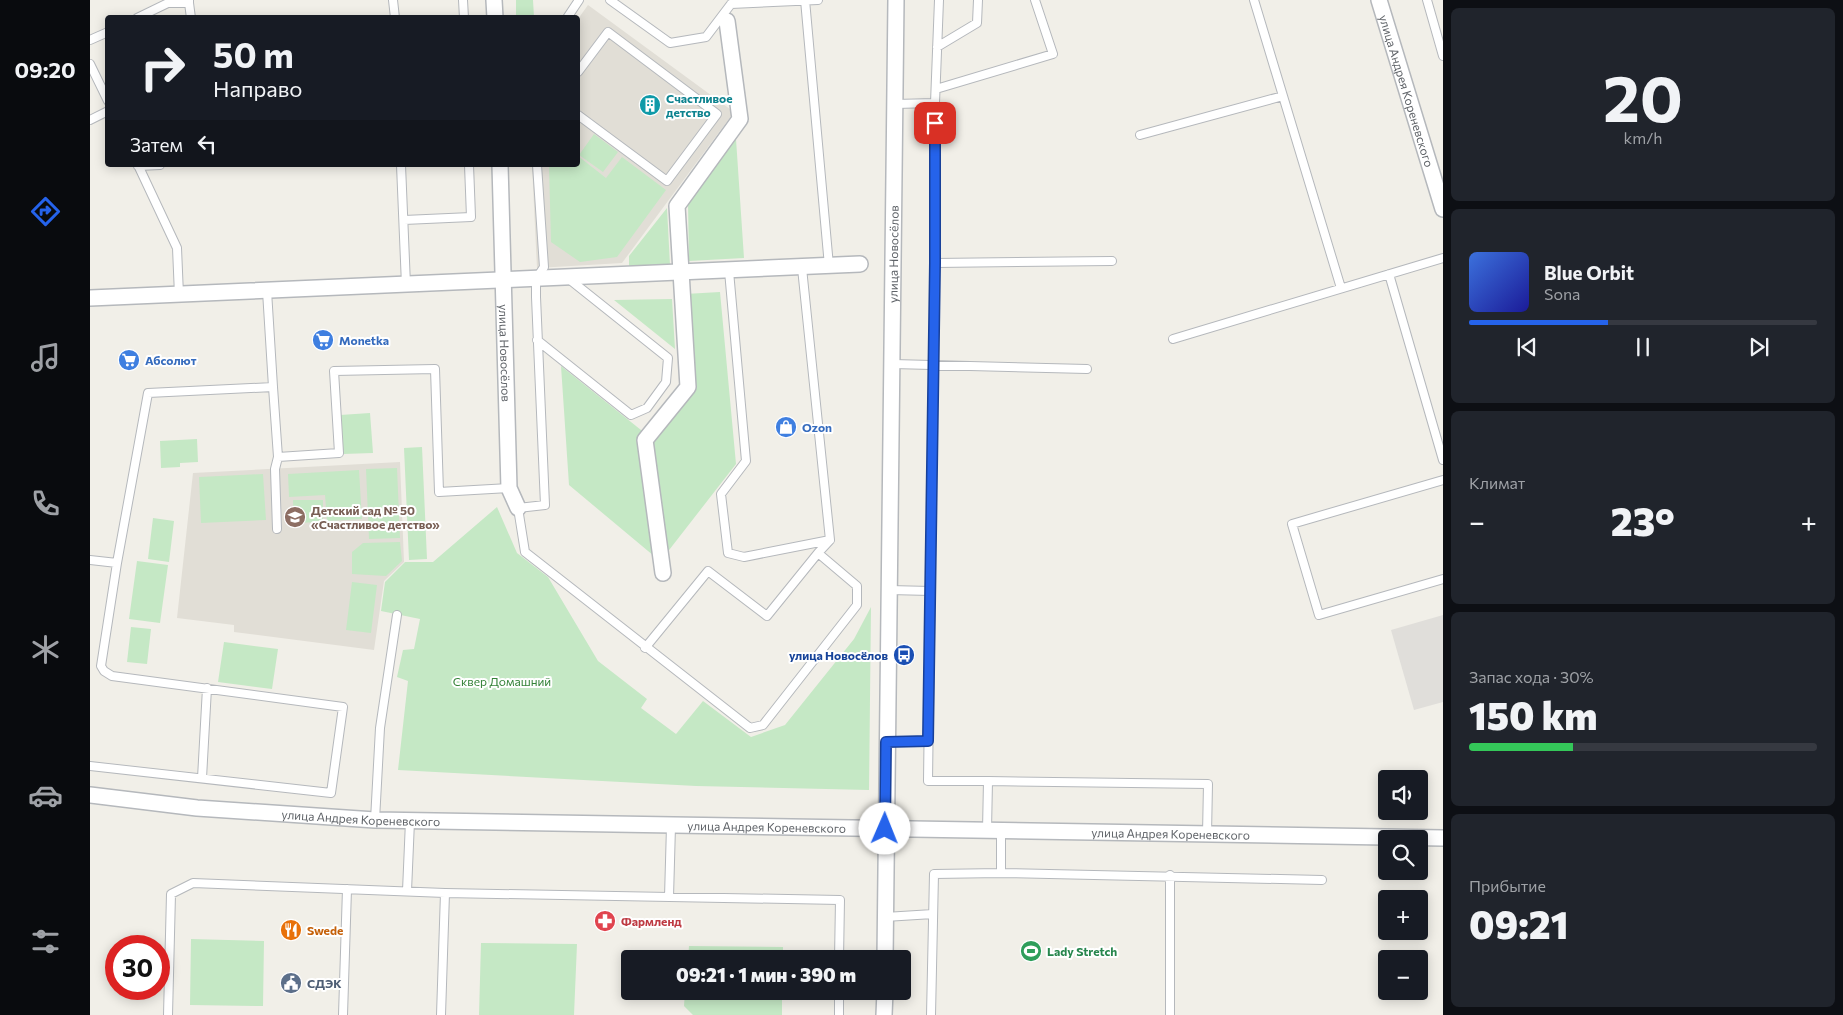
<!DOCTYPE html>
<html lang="ru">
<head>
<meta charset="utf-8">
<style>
	body { margin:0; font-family:Commissioner,sans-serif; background:#20242c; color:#f1f3f6; height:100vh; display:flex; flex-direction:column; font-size:19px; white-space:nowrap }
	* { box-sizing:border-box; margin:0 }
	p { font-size:16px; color:#9ea1a6 }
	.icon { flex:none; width:28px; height:28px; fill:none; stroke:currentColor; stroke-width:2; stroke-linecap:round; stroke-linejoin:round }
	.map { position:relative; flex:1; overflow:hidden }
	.details { display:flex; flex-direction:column; gap:8px; padding:8px; background:#0d0f14; width:400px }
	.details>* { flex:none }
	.banner { position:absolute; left:15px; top:15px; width:475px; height:152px; border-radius:5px; box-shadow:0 2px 12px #0003; background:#171b24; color:#f1f3f6; overflow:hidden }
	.buttons { position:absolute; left:1288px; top:770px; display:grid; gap:10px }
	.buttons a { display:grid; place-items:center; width:50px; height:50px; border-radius:5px; background:#171b24; box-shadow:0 2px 12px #0003; font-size:25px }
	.speed { position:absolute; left:15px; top:935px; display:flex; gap:10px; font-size:25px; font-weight:700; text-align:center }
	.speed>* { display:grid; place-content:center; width:65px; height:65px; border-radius:50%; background:#171b24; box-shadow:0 2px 12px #0003; line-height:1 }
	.speed .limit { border:8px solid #d22; background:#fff; color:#111 }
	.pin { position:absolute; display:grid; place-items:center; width:42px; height:42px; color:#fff; margin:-21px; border-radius:10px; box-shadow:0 2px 8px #0006 }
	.me { position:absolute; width:55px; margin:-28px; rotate:1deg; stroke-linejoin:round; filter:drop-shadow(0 0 4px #0008) }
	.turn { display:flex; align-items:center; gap:18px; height:105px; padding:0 25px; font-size:22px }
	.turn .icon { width:65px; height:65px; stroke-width:2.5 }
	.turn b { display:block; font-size:35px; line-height:42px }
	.then { display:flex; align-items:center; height:48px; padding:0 25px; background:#0003; gap:10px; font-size:19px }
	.big { font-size:38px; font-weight:800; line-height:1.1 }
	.details .card { flex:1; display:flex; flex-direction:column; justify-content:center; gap:8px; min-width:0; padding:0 18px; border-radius:8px; background:#20242c }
	.details .dial { align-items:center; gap:0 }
	.dial b { font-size:65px; line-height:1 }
	.song { display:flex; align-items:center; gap:15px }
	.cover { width:60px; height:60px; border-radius:8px; background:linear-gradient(135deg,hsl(220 70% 55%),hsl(240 70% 35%)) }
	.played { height:5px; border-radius:2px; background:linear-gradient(90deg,#2563eb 40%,#363941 40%) }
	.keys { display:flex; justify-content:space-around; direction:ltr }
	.heat { display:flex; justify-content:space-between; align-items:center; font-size:28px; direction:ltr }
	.charge { height:8px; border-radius:4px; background:linear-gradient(90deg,#34c759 30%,#363941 0) }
	.trip { position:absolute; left:531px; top:950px; width:290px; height:50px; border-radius:5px; background:#171b24; box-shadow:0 2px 12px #0003; font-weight:800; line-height:50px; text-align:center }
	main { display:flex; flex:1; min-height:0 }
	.dock { display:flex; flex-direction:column; width:90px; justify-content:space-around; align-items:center; background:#090b0e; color:#9ea1a6 }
	.dock .icon { width:35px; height:35px }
	.dock .active { color:#2563eb }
	.dock b { font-size:22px; color:#f1f3f6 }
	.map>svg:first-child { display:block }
	.industrial { fill:#e0deda }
	.education { fill:#e1ded6 }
	.green { fill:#c5e8c5 }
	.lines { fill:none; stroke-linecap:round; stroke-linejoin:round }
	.lane-casing { stroke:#b5b8bc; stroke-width:10 }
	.street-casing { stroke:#b5b8bc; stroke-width:18 }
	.lane { stroke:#fff; stroke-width:8 }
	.street { stroke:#fff; stroke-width:15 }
	.route-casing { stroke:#184099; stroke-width:12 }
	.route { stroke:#2563eb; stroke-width:9 }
	.labels { text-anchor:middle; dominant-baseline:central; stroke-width:4; stroke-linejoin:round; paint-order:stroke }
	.street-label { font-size:12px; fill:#5f6368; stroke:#fff }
	.culture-label { font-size:12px; font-weight:bold; fill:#0d838f; stroke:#fff; text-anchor:start }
	.shop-label { font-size:12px; font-weight:bold; fill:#366cbe; stroke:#fff; text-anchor:start }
	.education-label { font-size:12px; font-weight:bold; fill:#785e54; stroke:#fff; text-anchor:start }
	.transit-label { font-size:12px; font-weight:bold; fill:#164399; stroke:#fff; text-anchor:end }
	.park-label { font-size:12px; fill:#348238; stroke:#fff }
	.health-label { font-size:12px; font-weight:bold; fill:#be3a42; stroke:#fff; text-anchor:start }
	.food-label { font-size:12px; font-weight:bold; fill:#c56008; stroke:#fff; text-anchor:start }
	.leisure-label { font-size:12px; font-weight:bold; fill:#27864d; stroke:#fff; text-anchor:start }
	.service-label { font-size:12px; font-weight:bold; fill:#4e5e75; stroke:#fff; text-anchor:start }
</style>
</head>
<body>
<main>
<nav class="dock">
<b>09:20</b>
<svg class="icon active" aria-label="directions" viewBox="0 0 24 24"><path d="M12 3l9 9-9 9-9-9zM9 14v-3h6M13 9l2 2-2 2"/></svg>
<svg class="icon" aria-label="music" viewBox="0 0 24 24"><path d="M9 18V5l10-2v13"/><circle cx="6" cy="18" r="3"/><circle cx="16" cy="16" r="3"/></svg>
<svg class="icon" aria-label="phone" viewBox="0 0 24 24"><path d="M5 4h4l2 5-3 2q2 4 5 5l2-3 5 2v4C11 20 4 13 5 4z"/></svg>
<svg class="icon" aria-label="climate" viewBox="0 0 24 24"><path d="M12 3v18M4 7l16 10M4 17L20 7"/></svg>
<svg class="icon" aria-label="car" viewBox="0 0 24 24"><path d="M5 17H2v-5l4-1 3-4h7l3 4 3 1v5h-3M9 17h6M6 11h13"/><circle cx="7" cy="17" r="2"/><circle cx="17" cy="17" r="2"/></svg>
<svg class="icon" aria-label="filters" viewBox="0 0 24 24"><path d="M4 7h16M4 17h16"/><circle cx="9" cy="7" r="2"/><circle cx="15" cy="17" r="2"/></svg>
</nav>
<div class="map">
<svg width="1353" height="1015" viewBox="0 0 1353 1015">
	<rect width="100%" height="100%" fill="#f1efe8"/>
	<path class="industrial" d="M 1353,615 L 1353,702 L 1324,710 L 1301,630 Z"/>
	<path class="education" d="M 498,5 L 644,112 L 532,263 L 447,268 L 442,165 L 488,165 L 488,19 Z
		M 310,462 L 314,562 L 294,581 L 284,650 L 144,632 L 144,625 L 87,618 L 103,473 Z"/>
	<path class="green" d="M 426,0 L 443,0 L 444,17 L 426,17 Z
		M 504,134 L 528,152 L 513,172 L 489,155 Z
		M 646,139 L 654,258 L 599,261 L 598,203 Z
		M 488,156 L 516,178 L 532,157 L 576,190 L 527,257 L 490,262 L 461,242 L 459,165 L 488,165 Z
		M 577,208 L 580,265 L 539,266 L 539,256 Z
		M 630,292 L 646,464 L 576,554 L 564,556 L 479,485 L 471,366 L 561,438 L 601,387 L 595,294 Z
		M 582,299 L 585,349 L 524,300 Z
		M 280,413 L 283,453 L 253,454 L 250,415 Z
		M 107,439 L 108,462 L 90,463 L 90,467 L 71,468 L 70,441 Z
		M 332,447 L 337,559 L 319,560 L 314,448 Z
		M 307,468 L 310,538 L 279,539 L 276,469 Z
		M 269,470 L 272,519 L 237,521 L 235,495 L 199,497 L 198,474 Z
		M 173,474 L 176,520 L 111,523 L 109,477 Z
		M 203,500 L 233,500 L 233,522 L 204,523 Z
		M 407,507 L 427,553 L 458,577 L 508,661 L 557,699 L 551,708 L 586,734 L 613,701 L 661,737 L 695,725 L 764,639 L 781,607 L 779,790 L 606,786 L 308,770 L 318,681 L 307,677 L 313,650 L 324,649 L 330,619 L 291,611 L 295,582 L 315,562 L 343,562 Z
		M 63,518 L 84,521 L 79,562 L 58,559 Z
		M 310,542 L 312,561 L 296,576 L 262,574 L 262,552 L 273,543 Z
		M 47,561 L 78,565 L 70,623 L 39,619 Z
		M 262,582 L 287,585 L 281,633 L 256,630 Z
		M 41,627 L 61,629 L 57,664 L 37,662 Z
		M 134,642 L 188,649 L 182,689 L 128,682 Z
		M 101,939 L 174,941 L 173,1006 L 100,1005 Z
		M 391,943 L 487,944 L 484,1015 L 389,1015 Z
		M 599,946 L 693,947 L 693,959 L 598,959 Z
		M 595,991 L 692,991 L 692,1015 L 603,1015 L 594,1006 Z"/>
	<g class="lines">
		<g class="lane-casing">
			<path id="lane" d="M 303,0 L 305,18
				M 373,0 L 374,18
				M 520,0 L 580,43 L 616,37 L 641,4
				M 715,0 L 739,266
				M 849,0 L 845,103 L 845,263 L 838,781 L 898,781
				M 1164,0 L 1251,288
				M 1337,0 L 1353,56
				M 99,3 L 101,18
				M 641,4 L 728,0
				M 47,18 L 78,3 L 99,3 L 99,0
				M 477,18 L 489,0
				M 0,40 L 18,32
				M 847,47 L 887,23 L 888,0
				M 0,64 L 18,101
				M 488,72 L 518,32 L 627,114 L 577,181 L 488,115
				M 846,89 L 963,54 L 945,0
				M 805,104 L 845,103
				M 0,120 L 18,111
				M 1050,135 L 1193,96
				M 48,165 L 87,248 L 89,295
				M 311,165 L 316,285
				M 447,165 L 454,267 L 446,279 L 446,297 L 455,505 L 428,508 L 435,552 L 660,728 L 673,725 L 767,605 L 767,586 L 728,553 L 677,616 L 618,571 L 555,648
				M 48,166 L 70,165
				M 314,220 L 381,217 L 379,165
				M 845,263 L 1022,261
				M 712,268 L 740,540 L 728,553
				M 639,271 L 656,461 L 631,494 L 638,553 L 654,557 L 740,540
				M 1299,274 L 1353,460
				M 1083,339 L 1353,258
				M 447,340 L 541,415 L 557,408 L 576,382 L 578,358 L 479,279
				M 803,364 L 997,369
				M 183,387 L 188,457 L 249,453 L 244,371 L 345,369 L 349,492 L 419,488
				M 1353,480 L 1202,524 L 1229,615 L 1353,579
				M 187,529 L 185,469 L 188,457
				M 0,560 L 27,563 L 11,666 L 14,671 L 22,676 L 253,707 L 241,793 L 0,766
				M 27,563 L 58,393 L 183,387 L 177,291
				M 799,590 L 841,591
				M 797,742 L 838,741
				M 112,778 L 117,688
				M 285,820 L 290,728 L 307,615
				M 897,830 L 898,781 L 1118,784 L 1117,834
				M 911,873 L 1232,880
				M 1080,875 L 1080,1015
				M 317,891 L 320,821
				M 579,897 L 581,826
				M 795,917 L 843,914
				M 78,1015 L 81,894 L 103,883 L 355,893 L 750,900 L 749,959
				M 253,1015 L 257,889
				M 351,1015 L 355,893
				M 749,1015 L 749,991
				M 841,1015 L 844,874 L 911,873 L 911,830"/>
		</g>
		<g class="street-casing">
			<g id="street">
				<path d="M 404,0 L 405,18"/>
				<path id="s1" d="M 1289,0 L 1353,209"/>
				<path id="s2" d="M 410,165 L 419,488 L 428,508"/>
				<path d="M 0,298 L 770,264"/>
				<path d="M 573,573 L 555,440 L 598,387 L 587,206 L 650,119 L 637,21"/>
				<path id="s3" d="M 0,795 L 107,808 L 285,820 L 1353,838"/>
				<path id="s4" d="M 795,959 L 806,0"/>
				<path d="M 794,1015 L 795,991"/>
			</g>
		</g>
		<use href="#lane" class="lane"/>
		<use href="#street" class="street"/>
	</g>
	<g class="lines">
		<g class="route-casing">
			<path id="route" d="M 795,829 L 796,742 L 838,741 L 845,263 L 845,123"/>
		</g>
		<use href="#route" class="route"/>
	</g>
	<defs>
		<g id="building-disc" transform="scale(1.125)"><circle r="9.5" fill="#0f9aa8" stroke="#fff"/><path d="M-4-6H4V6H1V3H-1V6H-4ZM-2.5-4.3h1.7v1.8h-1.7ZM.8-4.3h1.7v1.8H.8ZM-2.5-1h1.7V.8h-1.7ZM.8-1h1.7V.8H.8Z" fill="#fff"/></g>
		<g id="supermarket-disc" transform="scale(1.125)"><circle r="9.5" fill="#3f7fe0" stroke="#fff"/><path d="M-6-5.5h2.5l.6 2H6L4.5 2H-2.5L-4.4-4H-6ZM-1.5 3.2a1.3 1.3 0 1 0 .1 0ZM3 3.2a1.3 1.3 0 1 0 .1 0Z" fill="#fff"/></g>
		<g id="shop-disc" transform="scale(1.125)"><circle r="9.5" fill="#3f7fe0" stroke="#fff"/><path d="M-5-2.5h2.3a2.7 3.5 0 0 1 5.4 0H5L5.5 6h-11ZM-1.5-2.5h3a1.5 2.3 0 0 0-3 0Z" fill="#fff"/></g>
		<g id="school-disc" transform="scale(1.125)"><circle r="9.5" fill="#8d6e63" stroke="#fff"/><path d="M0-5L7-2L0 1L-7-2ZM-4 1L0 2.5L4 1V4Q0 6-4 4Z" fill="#fff"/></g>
		<g id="bus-disc" transform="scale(1.125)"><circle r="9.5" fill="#1a4fb4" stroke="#fff"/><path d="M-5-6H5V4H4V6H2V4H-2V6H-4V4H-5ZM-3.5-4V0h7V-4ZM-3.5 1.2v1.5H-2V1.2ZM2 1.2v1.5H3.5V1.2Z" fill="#fff"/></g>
		<g id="pharmacy-disc" transform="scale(1.125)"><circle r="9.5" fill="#e0444e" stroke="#fff"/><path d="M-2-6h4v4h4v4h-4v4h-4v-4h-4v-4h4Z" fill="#fff"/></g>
		<g id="restaurant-disc" transform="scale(1.125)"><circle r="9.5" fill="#e8710a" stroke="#fff"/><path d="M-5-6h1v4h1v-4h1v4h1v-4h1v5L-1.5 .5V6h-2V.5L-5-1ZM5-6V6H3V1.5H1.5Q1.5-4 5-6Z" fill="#fff"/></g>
		<g id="stadium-disc" transform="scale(1.125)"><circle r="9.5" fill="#2e9e5b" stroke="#fff"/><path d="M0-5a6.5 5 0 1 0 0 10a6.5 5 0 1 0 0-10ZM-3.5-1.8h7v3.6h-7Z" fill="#fff"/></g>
		<g id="civic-disc" transform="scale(1.125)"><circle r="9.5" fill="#5c6f8a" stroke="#fff"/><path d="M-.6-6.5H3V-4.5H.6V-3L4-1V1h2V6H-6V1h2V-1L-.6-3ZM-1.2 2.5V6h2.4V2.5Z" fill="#fff"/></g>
	</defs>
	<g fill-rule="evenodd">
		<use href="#building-disc" x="560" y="105"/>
		<use href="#supermarket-disc" x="233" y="340"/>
		<use href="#supermarket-disc" x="39" y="360"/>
		<use href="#shop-disc" x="696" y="427"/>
		<use href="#school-disc" x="205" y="517"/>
		<use href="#bus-disc" x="814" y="655"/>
		<use href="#pharmacy-disc" x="515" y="921"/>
		<use href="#restaurant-disc" x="201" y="930"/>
		<use href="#stadium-disc" x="941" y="951"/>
		<use href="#civic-disc" x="201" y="983"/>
	</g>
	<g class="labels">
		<g class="street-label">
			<text stroke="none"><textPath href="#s1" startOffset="95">улица Андрея Кореневского</textPath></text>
			<text stroke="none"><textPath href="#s4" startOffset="705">улица Новосёлов</textPath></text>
			<text stroke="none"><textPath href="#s2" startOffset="188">улица Новосёлов</textPath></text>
			<text stroke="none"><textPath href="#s3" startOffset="272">улица Андрея Кореневского</textPath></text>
			<text stroke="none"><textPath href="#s3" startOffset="678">улица Андрея Кореневского</textPath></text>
			<text stroke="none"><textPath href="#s3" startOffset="1082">улица Андрея Кореневского</textPath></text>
		</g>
		<g class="culture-label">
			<text x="576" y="98">Счастливое<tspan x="576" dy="14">детство</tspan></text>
		</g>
		<g class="shop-label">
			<text x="249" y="340">Monetka</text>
			<text x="55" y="360">Абсолют</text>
			<text x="712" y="427">Ozon</text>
		</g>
		<g class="education-label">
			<text x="221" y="510">Детский сад № 50<tspan x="221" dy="14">«Счастливое детство»</tspan></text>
		</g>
		<g class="transit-label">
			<text x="798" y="655">улица Новосёлов</text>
		</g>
		<g class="park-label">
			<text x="412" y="681">Сквер Домашний</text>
		</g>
		<g class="health-label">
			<text x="531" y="921">Фармленд</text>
		</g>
		<g class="food-label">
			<text x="217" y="930">Swede</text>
		</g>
		<g class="leisure-label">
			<text x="957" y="951">Lady Stretch</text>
		</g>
		<g class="service-label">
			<text x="217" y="983">СДЭК</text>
		</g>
	</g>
</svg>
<div class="buttons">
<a><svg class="icon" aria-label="sound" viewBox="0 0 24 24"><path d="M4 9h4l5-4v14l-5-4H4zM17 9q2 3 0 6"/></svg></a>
<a><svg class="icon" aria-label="search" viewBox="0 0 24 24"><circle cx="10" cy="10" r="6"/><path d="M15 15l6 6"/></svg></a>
<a>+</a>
<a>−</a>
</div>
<div class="speed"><div class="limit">30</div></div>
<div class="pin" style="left:845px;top:123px;background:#d93025"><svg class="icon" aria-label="arrive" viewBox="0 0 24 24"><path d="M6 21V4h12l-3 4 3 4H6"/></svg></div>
<svg class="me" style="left:795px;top:829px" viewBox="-20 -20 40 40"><circle r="19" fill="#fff"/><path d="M0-13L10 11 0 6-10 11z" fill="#2563eb"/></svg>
<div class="trip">09:21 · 1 мин · 390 m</div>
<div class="banner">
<div class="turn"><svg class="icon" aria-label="right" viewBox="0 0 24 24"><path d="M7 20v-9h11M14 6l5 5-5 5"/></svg><div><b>50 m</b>Направо</div></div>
<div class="then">Затем<svg class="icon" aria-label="left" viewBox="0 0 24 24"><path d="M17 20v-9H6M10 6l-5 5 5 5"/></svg></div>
</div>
</div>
<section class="details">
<div class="card dial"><b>20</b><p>km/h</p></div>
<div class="card">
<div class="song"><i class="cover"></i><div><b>Blue Orbit</b><p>Sona</p></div></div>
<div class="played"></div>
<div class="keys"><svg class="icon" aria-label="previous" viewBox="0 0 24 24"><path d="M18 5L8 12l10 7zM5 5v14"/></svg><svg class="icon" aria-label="pause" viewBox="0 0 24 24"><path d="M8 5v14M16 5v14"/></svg><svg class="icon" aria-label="next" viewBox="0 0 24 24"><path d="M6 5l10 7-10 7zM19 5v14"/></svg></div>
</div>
<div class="card"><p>Климат</p>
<div class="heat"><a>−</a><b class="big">23°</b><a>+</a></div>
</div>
<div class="card"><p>Запас хода · 30%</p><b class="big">150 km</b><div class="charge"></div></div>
<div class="card"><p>Прибытие</p><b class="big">09:21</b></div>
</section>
</main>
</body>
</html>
